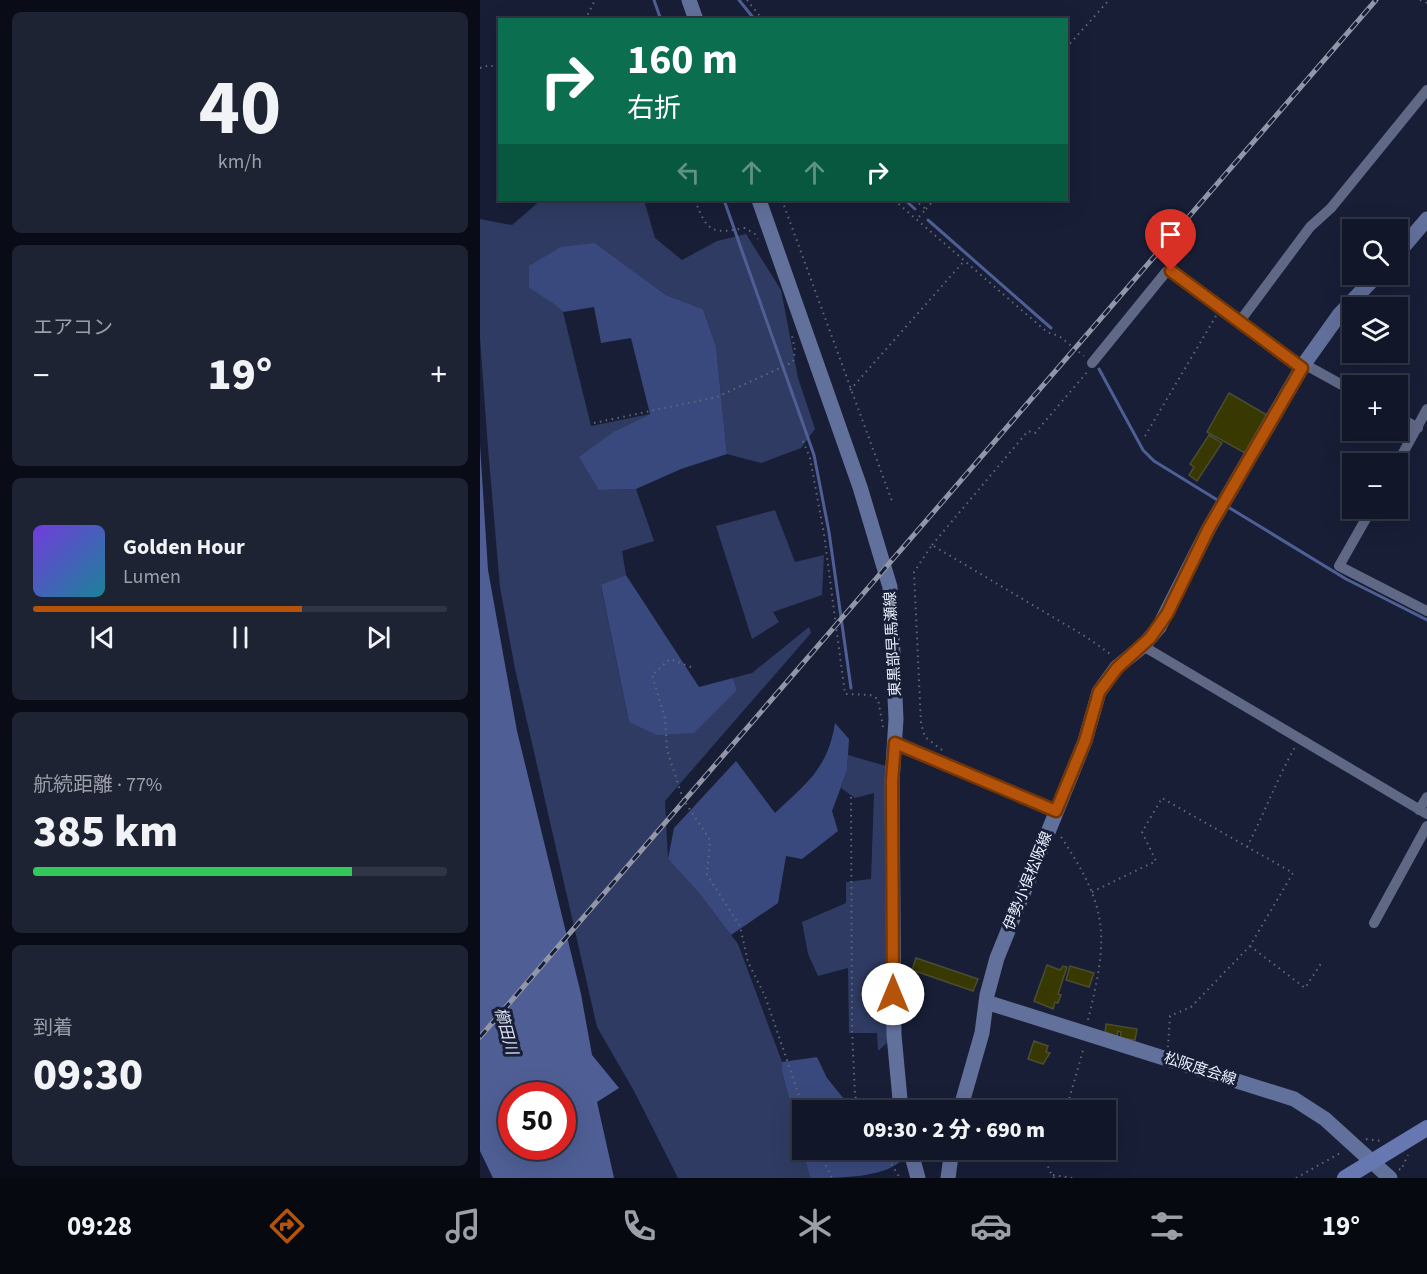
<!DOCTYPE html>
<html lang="ja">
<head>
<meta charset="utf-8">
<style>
	body { margin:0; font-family:"Source Sans 3","Noto Sans JP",sans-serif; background:#1e2334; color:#f1f3f6; height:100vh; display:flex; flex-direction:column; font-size:22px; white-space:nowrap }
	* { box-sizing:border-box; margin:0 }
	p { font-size:20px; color:#9c9fa8 }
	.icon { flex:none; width:33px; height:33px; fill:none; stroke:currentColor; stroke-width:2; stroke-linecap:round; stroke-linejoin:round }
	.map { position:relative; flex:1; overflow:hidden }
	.panel { display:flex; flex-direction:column; gap:12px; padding:12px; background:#090c16; width:480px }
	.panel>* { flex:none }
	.banner { position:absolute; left:18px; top:18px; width:570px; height:183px; border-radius:0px; box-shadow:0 6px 24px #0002,0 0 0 2px #303545; background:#0b6e4f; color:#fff; overflow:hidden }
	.fabs { position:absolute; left:862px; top:219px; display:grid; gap:12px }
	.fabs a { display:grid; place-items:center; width:66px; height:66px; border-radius:0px; background:#111628; box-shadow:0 6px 24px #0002,0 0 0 2px #303545; font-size:30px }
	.speed { position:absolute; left:18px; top:1082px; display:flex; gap:12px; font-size:30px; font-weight:700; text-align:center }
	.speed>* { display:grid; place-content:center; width:78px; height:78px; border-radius:50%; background:#111628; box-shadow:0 6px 24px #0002,0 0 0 2px #303545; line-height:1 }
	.speed .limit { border:9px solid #d22; background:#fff; color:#111 }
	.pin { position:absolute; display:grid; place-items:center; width:51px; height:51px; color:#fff; margin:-62px -26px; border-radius:50% 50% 50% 0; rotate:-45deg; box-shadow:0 0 6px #0007 }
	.pin .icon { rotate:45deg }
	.me { position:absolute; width:66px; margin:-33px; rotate:0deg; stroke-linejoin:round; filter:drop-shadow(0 0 4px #0008) }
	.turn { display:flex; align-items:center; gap:21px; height:126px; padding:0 30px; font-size:27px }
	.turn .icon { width:78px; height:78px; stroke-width:2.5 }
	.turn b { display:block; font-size:42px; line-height:51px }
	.lanes { display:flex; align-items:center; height:57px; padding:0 30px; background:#0003; justify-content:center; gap:30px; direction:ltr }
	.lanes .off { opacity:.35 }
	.big { font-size:45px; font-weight:800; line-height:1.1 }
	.panel .card { flex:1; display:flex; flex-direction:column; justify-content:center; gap:9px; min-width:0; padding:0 21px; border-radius:9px; background:#1e2334 }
	.panel .dial { align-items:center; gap:0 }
	.dial b { font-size:78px; line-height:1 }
	.song { display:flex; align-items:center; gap:18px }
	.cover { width:72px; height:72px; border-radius:9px; background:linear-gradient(135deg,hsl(260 70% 55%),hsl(190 70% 35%)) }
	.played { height:6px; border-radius:3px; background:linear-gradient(90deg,#b45309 65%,#303545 65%) }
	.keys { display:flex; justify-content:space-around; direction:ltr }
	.heat { display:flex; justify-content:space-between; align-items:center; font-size:33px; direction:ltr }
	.charge { height:9px; border-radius:4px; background:linear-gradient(90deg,#34c759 77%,#303545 0) }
	.trip { position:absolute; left:312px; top:1100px; width:324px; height:60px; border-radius:0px; background:#111628; box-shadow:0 6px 24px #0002,0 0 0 2px #303545; font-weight:800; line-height:60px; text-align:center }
	.menu { display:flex; height:96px; justify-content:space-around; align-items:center; background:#070910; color:#9c9fa8 }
	.menu .icon { width:42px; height:42px }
	.menu .on { color:#b45309 }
	.menu b { font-size:27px; color:#f1f3f6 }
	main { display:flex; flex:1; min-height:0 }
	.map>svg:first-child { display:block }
	.green { fill:#2f3b62 }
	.forest { fill:#3a497d }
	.water { fill:#4f5f95; fill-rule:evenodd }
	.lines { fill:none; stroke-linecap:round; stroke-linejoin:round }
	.stream { stroke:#4f5f95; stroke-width:3 }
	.building { fill:#383902; stroke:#4b4d2e; stroke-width:1.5 }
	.path { stroke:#61687c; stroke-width:2; stroke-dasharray:1.5 4.5; stroke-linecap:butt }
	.minor { stroke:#5f6986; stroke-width:10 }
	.secondary { stroke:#62709c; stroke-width:15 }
	.primary { stroke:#6677b2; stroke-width:16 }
	.rail-casing { stroke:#9197a9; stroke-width:5 }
	.rail { stroke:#171e36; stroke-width:3; stroke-dasharray:9; stroke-linecap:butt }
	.route-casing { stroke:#753606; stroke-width:15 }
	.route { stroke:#b45309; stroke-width:10 }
	.labels { text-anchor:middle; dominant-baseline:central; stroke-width:6; stroke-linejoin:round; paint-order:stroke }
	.street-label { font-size:15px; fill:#ebf0fe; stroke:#171e36 }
	.water-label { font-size:16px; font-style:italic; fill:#dbe1f2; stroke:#171e36 }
</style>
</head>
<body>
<main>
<section class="panel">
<div class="card dial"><b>40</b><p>km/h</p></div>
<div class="card"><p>エアコン</p>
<div class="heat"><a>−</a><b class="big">19°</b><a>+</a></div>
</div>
<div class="card">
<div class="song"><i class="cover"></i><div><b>Golden Hour</b><p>Lumen</p></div></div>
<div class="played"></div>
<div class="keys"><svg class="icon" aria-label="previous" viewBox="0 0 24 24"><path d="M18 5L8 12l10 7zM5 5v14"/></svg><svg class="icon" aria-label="pause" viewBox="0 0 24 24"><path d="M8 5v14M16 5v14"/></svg><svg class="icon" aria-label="next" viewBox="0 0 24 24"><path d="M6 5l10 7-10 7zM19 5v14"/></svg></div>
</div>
<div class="card"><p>航続距離 · 77%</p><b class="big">385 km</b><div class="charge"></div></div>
<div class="card"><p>到着</p><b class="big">09:30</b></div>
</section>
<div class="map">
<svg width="947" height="1178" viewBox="0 0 947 1178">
	<rect width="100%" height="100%" fill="#171e36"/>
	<path class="green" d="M 61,200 L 164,200 L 175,238 L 202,260 L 237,241 L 266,234 L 301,290 L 318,378 L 335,429 L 321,448 L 281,463 L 247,454 L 236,346 L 223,309 L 186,295 L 115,243 L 49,288 L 78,306 L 83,312 L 111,426 L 170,414 L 135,431 L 119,490 L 156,489 L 174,541 L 142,551 L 146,575 L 121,586 L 149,722 L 257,690 L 253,678 L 272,673 L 329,627 L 331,633 L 185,801 L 188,859 L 218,892 L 258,944 L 302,1062 L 302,1072 L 330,1178 L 198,1178 L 154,1091 L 117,1027 L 35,669 L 20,587 L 8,448 L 0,338 L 0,219 L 32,225 Z
		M 295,510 L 315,562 L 344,555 L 342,595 L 293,612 L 299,622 L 272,639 L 236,526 Z
		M 368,755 L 406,766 L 407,1043 L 398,1051 L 397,1033 L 369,1033 L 368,968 L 338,976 L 328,954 L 322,922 L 366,903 L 366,882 L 391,879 L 394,793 L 375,798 L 361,788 L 367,771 Z"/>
	<path class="forest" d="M 115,243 L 186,295 L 223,309 L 236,346 L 247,454 L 201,469 L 156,489 L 119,490 L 99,457 L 135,431 L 170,414 L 151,338 L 121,343 L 114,307 L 83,312 L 77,306 L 49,288 L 49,266 L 81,247 Z
		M 146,575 L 219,687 L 253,678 L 257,690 L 214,733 L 177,735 L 149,722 L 121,585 Z
		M 355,723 L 369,739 L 367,771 L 352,811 L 358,831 L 322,859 L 306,856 L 298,903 L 251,935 L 218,892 L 188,859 L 194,828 L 256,761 L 295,813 C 327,783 348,768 355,723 Z
		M 337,1057 L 347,1078 L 373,1110 L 322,1110 L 322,1149 L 418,1149 L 421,1161 C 402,1178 359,1178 330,1178 L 302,1072 L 302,1062 Z"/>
	<path class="water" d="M 0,445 L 8,570 L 37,731 L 101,994 L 112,1055 L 139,1088 L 117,1102 L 134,1178 L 13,1178 L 0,1151 ZM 32,1095 L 82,1095 L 82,1146 L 32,1146 Z"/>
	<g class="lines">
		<path class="stream" d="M 174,0 L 181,20
			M 259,0 L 275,20
			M 244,200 L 334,455 L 349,532 L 371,688
			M 425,200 L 435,209
			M 448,220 L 571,328
			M 619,369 L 663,450 L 674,461 L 739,501
			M 748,507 L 866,579 L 947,620"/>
	</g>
	<path class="building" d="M 749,393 L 787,415 L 765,453 L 727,432 Z
		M 729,435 L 742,443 L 717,481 L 709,475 L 714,467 L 710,464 Z
		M 436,958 L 498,979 L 493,991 L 432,970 Z
		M 567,965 L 580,970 L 583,966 L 587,967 L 578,994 L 581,995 L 578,1003 L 575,1002 L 573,1009 L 554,1001 Z
		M 590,966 L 614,973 L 609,987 L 586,980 Z
		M 626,1024 L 657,1029 L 655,1040 L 640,1038 L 641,1032 L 638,1031 L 637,1036 L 625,1034 Z
		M 554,1041 L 568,1046 L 566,1052 L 570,1053 L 563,1064 L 548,1059 Z"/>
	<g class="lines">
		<path class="path" d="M 267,0 L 283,20
			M 940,0 L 947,3
			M 105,20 L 115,0
			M 586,48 L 629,0
			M 0,68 L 10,65 L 20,70
			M 215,200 C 227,233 233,234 265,228 L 275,234 L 278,239
			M 302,200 L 413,504
			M 414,200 L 567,332 L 579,336 L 604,356
			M 434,200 L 446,209 L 437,219
			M 446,209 L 454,200
			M 370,390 L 485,260
			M 114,423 L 237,397 L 313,362 L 315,350 L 312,336
			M 665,436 L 736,316
			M 323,441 L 330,458 L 344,534 L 365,694 L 390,695 L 398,699 L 403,727
			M 452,545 L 548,431 L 555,433 L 608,371
			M 211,667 L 190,659 L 172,675 L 185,718 L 187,750 L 203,799 L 230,840 L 227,875 L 260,926 L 268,962 L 285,996 L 324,1110
			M 462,750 L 445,737 L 441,724 L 434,572 L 452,545 L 608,638 L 633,656
			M 371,797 L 372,1028 L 375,1095 L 379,1110
			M 581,837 C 630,910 628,938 608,1020
			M 767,847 C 784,814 797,779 815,747
			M 612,892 L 676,861 L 662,832 L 682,798 L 813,873 L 770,946 L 711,1007 L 690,1016 L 688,1047
			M 770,946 L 825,988 L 842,962
			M 586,1110 L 604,1047
			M 886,1139 L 901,1141
			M 338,1149 L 352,1178
			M 402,1149 L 420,1178
			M 573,1149 L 568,1168 L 574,1178
			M 919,1169 L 921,1170 L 928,1155
			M 573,1175 L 593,1178
			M 816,1178 L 862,1152"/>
		<path class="minor" d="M 612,363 L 686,272 L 691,271 L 760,321
			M 824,364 L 873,391
			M 822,368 L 760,321 L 830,227 L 851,208 L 947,90
			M 918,417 L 938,428
			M 917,464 L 947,409
			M 892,508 L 859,566 L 947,611
			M 663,646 L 947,814
			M 415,743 L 576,811
			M 939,810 L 947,797
			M 894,923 L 947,826"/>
		<path class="secondary" d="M 209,0 L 216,20
			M 279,200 L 380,487 L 410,587 L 416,719 L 412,781 L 414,1035 L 421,1110
			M 918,253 L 947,219
			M 506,1002 L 814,1099 L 845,1119 L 910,1178
			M 480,1110 L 502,1033 L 507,995 L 517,958 L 605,741 L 619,692 L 637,667 L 663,646 L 679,627 L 729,528 L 824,364 L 859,315 L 898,274
			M 430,1149 L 438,1178
			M 468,1178 L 472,1149"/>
		<path class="primary" d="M 865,1178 L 947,1128"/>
		<g class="rail-casing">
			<path id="rail" d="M 0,1037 L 896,0"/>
		</g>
		<use href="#rail" class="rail"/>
	</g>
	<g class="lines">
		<g class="route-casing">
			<path id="route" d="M 413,994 L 412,781 L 415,743 L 576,811 L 605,741 L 619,692 L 637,668 L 670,638 L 687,614 L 729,528 L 822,368 L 691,271"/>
		</g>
		<use href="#route" class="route"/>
	</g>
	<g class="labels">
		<g class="street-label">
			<text transform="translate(413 644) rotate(-93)">東黒部早馬瀬線</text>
			<text transform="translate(548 881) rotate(-68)">伊勢小俣松阪線</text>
			<text transform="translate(720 1069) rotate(18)">松阪度会線</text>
		</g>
		<g class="water-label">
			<text transform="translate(26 1031) rotate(75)">櫛田川</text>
		</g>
	</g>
</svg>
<div class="fabs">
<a><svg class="icon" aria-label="search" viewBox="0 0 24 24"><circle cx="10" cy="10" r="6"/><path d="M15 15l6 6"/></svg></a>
<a><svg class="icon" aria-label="layers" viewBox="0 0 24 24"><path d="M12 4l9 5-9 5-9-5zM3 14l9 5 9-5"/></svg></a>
<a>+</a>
<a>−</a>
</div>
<div class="speed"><div class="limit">50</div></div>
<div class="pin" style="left:691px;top:271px;background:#d93025"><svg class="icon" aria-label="arrive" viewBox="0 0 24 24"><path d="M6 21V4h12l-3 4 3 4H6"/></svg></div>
<svg class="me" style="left:413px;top:994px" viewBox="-20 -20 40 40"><circle r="19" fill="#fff"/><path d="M0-13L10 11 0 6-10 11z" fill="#b45309"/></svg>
<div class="trip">09:30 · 2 分 · 690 m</div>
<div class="banner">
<div class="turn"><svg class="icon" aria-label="right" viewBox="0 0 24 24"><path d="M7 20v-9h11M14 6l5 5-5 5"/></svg><div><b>160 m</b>右折</div></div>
<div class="lanes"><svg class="icon off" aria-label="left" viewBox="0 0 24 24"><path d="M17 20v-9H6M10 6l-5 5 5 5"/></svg><svg class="icon off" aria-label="ahead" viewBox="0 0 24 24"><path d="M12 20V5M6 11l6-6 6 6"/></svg><svg class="icon off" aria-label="ahead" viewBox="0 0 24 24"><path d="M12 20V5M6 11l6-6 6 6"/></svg><svg class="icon" aria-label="right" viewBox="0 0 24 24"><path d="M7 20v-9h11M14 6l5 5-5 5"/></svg></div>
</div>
</div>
</main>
<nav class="menu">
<b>09:28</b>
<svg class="icon on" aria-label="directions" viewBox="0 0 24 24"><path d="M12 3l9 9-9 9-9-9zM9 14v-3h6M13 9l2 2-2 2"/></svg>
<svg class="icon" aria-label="music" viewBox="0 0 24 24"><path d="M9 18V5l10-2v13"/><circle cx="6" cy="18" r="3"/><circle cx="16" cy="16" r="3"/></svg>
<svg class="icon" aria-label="phone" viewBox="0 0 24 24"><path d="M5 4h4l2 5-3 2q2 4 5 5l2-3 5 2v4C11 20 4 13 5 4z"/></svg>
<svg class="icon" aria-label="climate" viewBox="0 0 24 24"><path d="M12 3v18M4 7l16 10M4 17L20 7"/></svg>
<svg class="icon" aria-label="car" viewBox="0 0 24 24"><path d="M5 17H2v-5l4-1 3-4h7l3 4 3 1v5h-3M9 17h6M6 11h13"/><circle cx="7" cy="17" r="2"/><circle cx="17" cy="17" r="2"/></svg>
<svg class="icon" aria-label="filters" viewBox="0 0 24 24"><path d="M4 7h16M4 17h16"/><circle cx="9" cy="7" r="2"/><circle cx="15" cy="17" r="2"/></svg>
<b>19°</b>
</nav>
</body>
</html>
